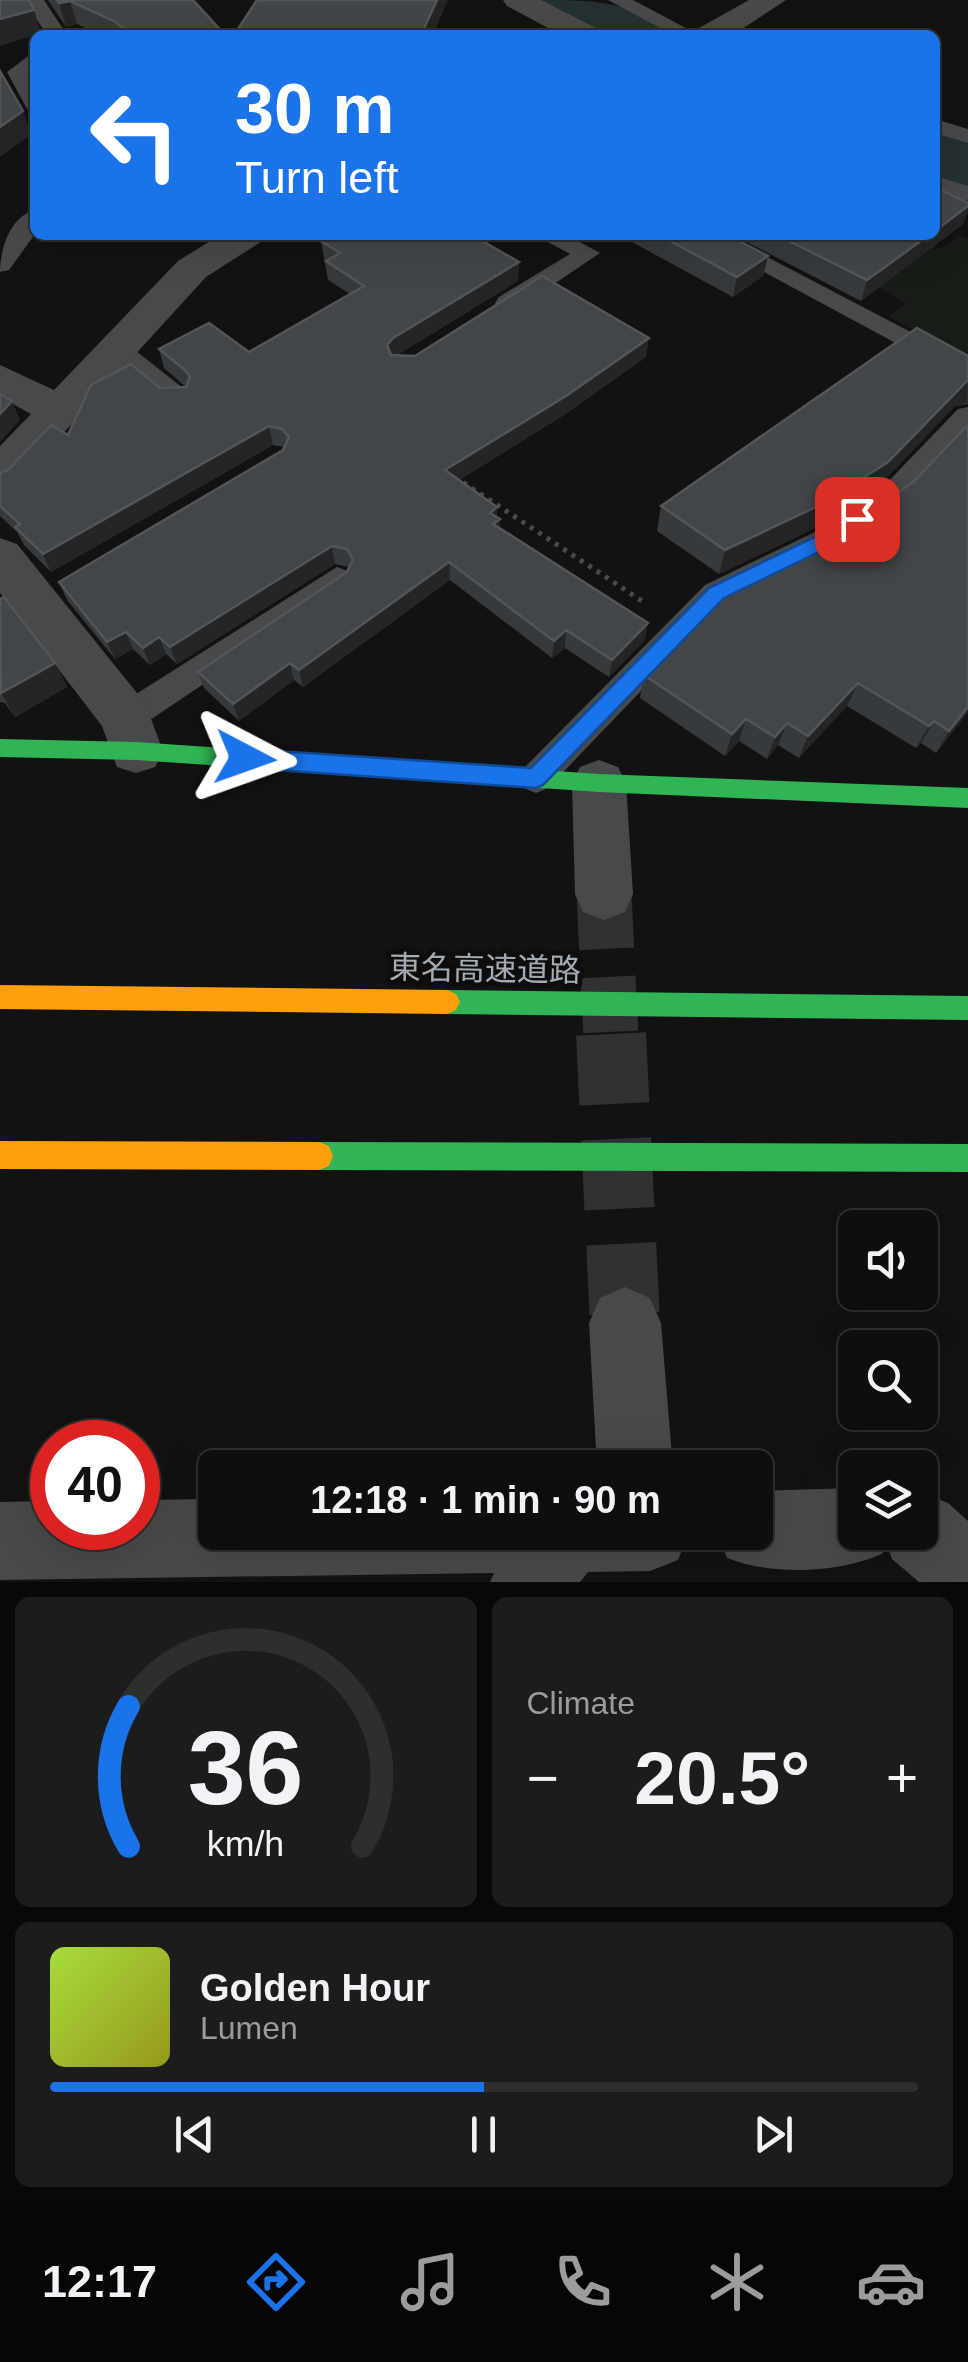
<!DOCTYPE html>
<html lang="en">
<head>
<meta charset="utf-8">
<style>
	body { margin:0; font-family:Arial,"Noto Sans JP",sans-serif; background:#1c1c1c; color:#f1f3f6; height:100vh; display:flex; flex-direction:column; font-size:38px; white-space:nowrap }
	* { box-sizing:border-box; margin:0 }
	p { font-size:32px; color:#9b9c9e }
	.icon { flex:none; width:55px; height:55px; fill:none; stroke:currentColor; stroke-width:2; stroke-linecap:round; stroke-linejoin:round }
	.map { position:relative; height:1582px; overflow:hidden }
	.drawer { display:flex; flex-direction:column; gap:15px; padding:15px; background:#080808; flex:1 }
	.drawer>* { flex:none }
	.banner { position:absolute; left:30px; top:30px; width:910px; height:210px; border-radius:15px; box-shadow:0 10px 40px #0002,0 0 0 2px #2e2e2e; background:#1a73e8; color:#fff; overflow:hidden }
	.tools { position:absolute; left:838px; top:1210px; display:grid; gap:20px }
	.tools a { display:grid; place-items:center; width:100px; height:100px; border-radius:15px; background:#0e0e0e; box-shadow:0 10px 40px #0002,0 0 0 2px #2e2e2e; font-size:50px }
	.speed { position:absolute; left:30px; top:1420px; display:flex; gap:20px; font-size:50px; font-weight:700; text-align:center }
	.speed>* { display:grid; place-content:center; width:130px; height:130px; border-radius:50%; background:#0e0e0e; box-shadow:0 10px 40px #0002,0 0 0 2px #2e2e2e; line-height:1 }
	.speed .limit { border:15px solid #d22; background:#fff; color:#111 }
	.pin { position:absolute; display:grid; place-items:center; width:85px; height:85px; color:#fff; margin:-42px; border-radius:20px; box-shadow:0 5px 15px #0006 }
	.me { position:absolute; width:110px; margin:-55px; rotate:94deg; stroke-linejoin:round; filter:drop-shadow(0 0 8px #0008) }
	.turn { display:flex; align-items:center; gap:35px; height:210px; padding:0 40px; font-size:45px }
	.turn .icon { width:130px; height:130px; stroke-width:2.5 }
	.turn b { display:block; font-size:70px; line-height:85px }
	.big { font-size:75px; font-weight:700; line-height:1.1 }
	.drawer .card { flex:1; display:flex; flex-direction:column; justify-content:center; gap:15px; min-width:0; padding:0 35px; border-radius:15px; background:#1c1c1c }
	.drawer .dial { align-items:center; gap:0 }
	.dial svg { height:260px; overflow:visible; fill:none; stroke:#2e2e2e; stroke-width:7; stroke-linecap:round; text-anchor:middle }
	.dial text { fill:#f1f3f6; stroke:none }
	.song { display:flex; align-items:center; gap:30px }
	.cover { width:120px; height:120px; border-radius:15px; background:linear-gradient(135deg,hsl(80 70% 55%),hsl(60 70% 35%)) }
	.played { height:10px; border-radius:5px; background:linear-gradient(90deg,#1a73e8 50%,#2e2e2e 50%) }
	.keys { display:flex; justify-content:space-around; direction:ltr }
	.heat { display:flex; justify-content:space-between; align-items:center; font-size:55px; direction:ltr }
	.drawer .tiles { flex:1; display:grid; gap:15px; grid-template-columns:1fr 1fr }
	.card:last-child { grid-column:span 2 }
	.trip { position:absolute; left:198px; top:1450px; width:575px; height:100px; border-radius:15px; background:#0e0e0e; box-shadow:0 10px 40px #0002,0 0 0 2px #2e2e2e; font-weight:700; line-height:100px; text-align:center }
	.dock { display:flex; height:160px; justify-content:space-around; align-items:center; background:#060606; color:#9b9c9e }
	.dock .icon { width:70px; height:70px }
	.dock .active { color:#1a73e8 }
	.dock b { font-size:45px; color:#f1f3f6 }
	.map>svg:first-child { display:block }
	.green { fill:#171c17 }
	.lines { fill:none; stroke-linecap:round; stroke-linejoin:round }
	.river { fill:#263033; fill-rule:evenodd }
	.street-tunnel-far1 { stroke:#2f3133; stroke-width:55; stroke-dasharray:55 28; stroke-linecap:butt }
	.street-tunnel { stroke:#2f3133; stroke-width:70; stroke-dasharray:70 35; stroke-linecap:butt }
	.path { stroke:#484a4d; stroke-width:5; stroke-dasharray:4 6; stroke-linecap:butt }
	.lane { fill:#47494b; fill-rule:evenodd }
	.street { fill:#47494b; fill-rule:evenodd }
	.fast { fill:#30b455; fill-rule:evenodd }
	.slow { fill:#ff9f0a; fill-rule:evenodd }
	.wall { fill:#373a3c }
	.shaded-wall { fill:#232526 }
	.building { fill:#434649; stroke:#52565a; stroke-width:2.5 }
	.route { fill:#1a73e8; stroke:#114b97; stroke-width:2.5 }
	.labels { text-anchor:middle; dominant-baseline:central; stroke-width:10; stroke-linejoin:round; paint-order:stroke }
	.street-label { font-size:32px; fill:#a3acb4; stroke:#0d0d0e }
</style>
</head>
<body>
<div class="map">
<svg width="968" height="1582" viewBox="0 0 968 1582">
	<rect width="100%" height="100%" fill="#121213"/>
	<path class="green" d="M 959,235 L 968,239 L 968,359 L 889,317 L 906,303 L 866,281 L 921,240 L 941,249 Z"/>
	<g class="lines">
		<path class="river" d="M 538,0 C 585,0 641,0 671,35 C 624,35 568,44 538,0 Z
			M 935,132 L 968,141 L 968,187 L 935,179 Z"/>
		<path class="street-tunnel-far1" d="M 604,894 L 611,1037"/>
		<path class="street-tunnel" d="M 611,1034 L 625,1323"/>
		<path class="path" d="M 455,477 L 645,603"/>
		<path class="lane" d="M 24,0 L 44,0 L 67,35 L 47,35 Z
			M 608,0 L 633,0 L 699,35 L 673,35 Z
			M 35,51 L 35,67 L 28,73 L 35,85 L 35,110 L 27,109 L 7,72 Z
			M 935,119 L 968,129 L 968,143 L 935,133 Z
			M 935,176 L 968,186 L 968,201 L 935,191 Z
			M 35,210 L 35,234 L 9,270 L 0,272 C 0,250 10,216 35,210 Z
			M 535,235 L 567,235 L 600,253 L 517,309 L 499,309 L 495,303 L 499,297 L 570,254 Z
			M 695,235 L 725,235 L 968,362 L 968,382 Z
			M 118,342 L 127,344 L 188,392 L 192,398 L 188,404 L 168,404 L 109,356 L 105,350 Z
			M 968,407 L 968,433 L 900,504 L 835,549 L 727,601 L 548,788 L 536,793 L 524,788 L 519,778 L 524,768 L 705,585 L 813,533 L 880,490 L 958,409 Z
			M 337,567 L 348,571 L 352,579 L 348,587 L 138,728 L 126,732 L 114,728 L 109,718 L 114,708 Z"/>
		<path class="street" d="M 503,0 L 541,0 L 596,28 L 601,35 L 561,35 L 507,6 Z
			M 749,0 L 786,0 L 733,35 L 694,35 L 699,28 Z
			M 220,235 L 265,235 L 259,243 L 206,277 L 16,485 L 0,490 L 0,446 L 31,414 L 0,397 L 0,365 L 54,390 L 178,261 Z
			M 0,538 L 17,544 L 145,703 L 163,751 L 155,767 L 136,773 L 117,767 L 102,726 L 0,593 Z
			M 599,760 L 618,767 L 626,783 L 633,894 L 625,912 L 604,920 L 583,912 L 575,894 L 572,783 L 580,767 Z
			M 625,1287 L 650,1298 L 661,1323 L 673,1468 L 597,1468 L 589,1323 L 600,1298 Z
			M 855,1488 L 855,1532 L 920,1532 L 920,1492 L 948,1503 L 968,1521 L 968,1582 L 919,1582 L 892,1559 L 887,1544 L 882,1554 C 837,1573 773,1576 727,1558 L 717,1532 L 755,1532 L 755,1491 Z
			M 215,1499 L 215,1532 L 689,1532 L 678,1560 L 650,1571 L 588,1572 L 580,1582 L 490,1582 L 494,1573 L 0,1580 L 0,1502 L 52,1501 L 52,1528 L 138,1528 L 138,1500 Z"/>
		<path class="fast" d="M 0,739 L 136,742 L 599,774 L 968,788 L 968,808 L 599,792 L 136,760 L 0,757 Z
			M 447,990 L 968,996 L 968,1020 L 447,1014 L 438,1010 L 434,1002 L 438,994 Z
			M 319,1142 L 968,1144 L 968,1172 L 319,1170 L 309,1166 L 305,1156 L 309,1146 Z"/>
		<path class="slow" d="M 0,985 L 447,990 L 456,994 L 460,1002 L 456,1010 L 447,1014 L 0,1009 Z
			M 0,1141 L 319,1142 L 329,1146 L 333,1156 L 329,1166 L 319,1170 L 0,1169 Z"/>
	</g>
	<path class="wall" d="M 48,0 L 193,0 L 225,35 L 99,35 L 77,24 L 66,27 Z
		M 963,224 L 861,301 L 733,235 L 935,235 Z
		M 619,235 L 728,235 L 768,256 L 763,276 L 733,297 Z
		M 321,241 L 519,262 L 518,281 L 397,355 L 646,357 L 564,415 L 459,480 L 500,519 L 499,528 L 645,640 L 609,677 L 565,648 L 552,658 L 450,580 L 303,687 L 294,680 L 239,721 L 204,688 L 198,672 L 347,572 L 349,567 L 335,564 L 177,664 L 166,654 L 150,665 L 133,649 L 115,659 L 67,600 L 59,582 L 283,450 L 284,447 L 273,445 L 51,572 L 24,545 L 17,532 L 0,516 L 0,473 L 8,470 L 68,435 L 160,388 L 186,387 L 164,368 L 159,349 L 249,352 L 350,294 L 328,280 Z
		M 968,356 L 968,404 L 955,406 L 878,487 L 811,530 L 719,574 L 657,531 L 661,506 Z
		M 913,482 L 968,712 L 936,753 L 921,743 L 916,748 L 847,706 L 799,758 L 778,745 L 767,759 L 739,741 L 725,756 L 640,698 L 644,675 L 846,528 Z
		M 0,599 L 55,663 L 67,687 L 15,717 L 5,703 L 0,702 Z"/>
	<path class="shaded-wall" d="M 437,0 L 448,0 L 433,35 L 421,35 Z
		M 70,1 L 77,24 L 66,27 L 59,3 Z
		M 34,10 L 41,33 L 0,46 L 0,19 Z
		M 23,111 L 31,135 L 0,157 L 0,127 Z
		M 968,206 L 968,212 L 963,224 L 861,301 L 867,280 L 929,235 L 935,235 L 935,231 Z
		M 768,256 L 763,276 L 733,297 L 737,277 Z
		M 519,262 L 518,281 L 394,357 L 389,364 L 387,345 L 393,338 Z
		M 649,338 L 646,357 L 564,415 L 446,489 L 445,470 Z
		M 968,380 L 967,403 L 955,406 L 878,487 L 811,530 L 719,574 L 725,550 Z
		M 12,401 L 20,420 L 0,442 L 0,414 Z
		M 269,426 L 273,445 L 51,572 L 43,554 Z
		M 497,507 L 497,521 L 500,519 L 499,538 L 490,531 L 490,513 Z
		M 332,546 L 335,564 L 177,664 L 170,647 Z
		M 449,562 L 450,580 L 303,687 L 299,670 Z
		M 648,623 L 645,640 L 609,677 L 612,660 Z
		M 566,630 L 565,648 L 552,658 L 554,641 Z
		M 126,632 L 133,649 L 115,659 L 107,642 Z
		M 159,637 L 166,654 L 150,665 L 143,648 Z
		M 55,663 L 67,687 L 15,717 L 1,693 Z
		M 290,663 L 294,680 L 239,721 L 233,704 Z
		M 858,683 L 847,706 L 799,758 L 808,736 Z
		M 968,707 L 968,712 L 936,753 L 949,731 Z
		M 746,719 L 739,741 L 725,756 L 732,734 Z
		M 934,721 L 921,743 L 916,748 L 929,726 Z
		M 787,723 L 778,745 L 767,759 L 775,737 Z"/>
	<path class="building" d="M 0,0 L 29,0 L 34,10 L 0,19 Z
		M 57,0 L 193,0 L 225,35 L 132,35 L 114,21 L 70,1 L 59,3 Z
		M 257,0 L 437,0 L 421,35 L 234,35 Z
		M 0,71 L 23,111 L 0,127 Z
		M 935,187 L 968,203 L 968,206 L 935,231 Z
		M 332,235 L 472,235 L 519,262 L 393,338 L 387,345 L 391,355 L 415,356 L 542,276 L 649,338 L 566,396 L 445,470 L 497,507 L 490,513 L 500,519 L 493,524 L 648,623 L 612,660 L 566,630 L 554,641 L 449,562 L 299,670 L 290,663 L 233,704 L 198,672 L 347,572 L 353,559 L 347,549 L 332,546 L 170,647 L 159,637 L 143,648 L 126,632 L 107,642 L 59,582 L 283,450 L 289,437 L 282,429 L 269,426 L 43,554 L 15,527 L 20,524 L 0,506 L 0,473 L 8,470 L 51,425 L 68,435 L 91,385 L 131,364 L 160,388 L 186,387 L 190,377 L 186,371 L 159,349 L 209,323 L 249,352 L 364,286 L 326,261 L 340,253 L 321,241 Z
		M 659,235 L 728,235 L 768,256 L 737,277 Z
		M 777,235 L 929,235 L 867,280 Z
		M 917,328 L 968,356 L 968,380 L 888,462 L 820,505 L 725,550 L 661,506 Z
		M 0,394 L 12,401 L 0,414 Z
		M 968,425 L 968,707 L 949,731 L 934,721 L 929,726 L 858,683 L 808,736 L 787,723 L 775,737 L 746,719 L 732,734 L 644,675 L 749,574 L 846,528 L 913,482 Z
		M 4,597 L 55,663 L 1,693 L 0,599 Z"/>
	<path class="route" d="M 857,512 L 864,514 L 864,524 L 831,546 L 724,598 L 543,785 L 536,788 L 245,768 L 234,758 L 245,749 L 531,768 L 709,588 L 817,536 Z"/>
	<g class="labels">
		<g class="street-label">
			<text transform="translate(485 969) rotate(1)">東名高速道路</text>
		</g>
	</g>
</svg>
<div class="tools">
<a><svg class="icon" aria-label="sound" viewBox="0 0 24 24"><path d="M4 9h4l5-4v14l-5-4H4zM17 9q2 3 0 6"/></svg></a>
<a><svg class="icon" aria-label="search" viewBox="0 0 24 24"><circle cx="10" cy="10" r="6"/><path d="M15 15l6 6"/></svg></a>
<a><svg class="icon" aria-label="layers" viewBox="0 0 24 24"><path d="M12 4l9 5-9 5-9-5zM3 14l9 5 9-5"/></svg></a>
</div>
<div class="speed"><div class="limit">40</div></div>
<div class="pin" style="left:857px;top:519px;background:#d93025"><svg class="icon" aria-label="arrive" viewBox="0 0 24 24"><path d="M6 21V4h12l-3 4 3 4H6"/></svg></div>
<svg class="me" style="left:245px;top:758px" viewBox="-20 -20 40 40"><path d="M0-17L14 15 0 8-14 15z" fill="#1a73e8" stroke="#fff" stroke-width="4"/></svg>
<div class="trip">12:18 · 1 min · 90 m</div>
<div class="banner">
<div class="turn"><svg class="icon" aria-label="left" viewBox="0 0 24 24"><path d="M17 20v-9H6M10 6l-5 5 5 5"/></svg><div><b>30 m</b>Turn left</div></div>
</div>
</div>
<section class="drawer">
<div class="tiles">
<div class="card dial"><svg viewBox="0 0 100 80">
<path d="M14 69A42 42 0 1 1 86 69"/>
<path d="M14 69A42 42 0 0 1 14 26" stroke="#1a73e8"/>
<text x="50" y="56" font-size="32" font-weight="700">36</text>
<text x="50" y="72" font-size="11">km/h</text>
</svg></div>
<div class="card"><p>Climate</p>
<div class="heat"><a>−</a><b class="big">20.5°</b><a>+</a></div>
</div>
<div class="card">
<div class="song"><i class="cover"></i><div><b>Golden Hour</b><p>Lumen</p></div></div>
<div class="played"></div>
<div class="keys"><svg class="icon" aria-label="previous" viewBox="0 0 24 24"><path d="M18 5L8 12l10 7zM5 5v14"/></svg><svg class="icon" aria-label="pause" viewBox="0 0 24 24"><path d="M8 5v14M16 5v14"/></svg><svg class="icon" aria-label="next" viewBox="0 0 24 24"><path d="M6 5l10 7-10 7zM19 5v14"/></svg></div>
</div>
</div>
</section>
<nav class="dock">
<b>12:17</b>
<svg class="icon active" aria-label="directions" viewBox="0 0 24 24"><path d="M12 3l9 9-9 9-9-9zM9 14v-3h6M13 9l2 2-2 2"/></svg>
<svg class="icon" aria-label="music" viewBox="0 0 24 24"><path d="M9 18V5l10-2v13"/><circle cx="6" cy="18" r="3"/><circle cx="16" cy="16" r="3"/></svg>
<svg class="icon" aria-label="phone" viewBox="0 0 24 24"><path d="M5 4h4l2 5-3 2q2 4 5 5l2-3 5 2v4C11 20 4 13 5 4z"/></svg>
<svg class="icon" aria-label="climate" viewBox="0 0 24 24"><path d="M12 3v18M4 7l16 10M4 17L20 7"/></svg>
<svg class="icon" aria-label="car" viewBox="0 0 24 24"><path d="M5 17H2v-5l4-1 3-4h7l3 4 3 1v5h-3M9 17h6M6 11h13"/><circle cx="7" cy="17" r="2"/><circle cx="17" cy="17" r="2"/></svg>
</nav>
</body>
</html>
